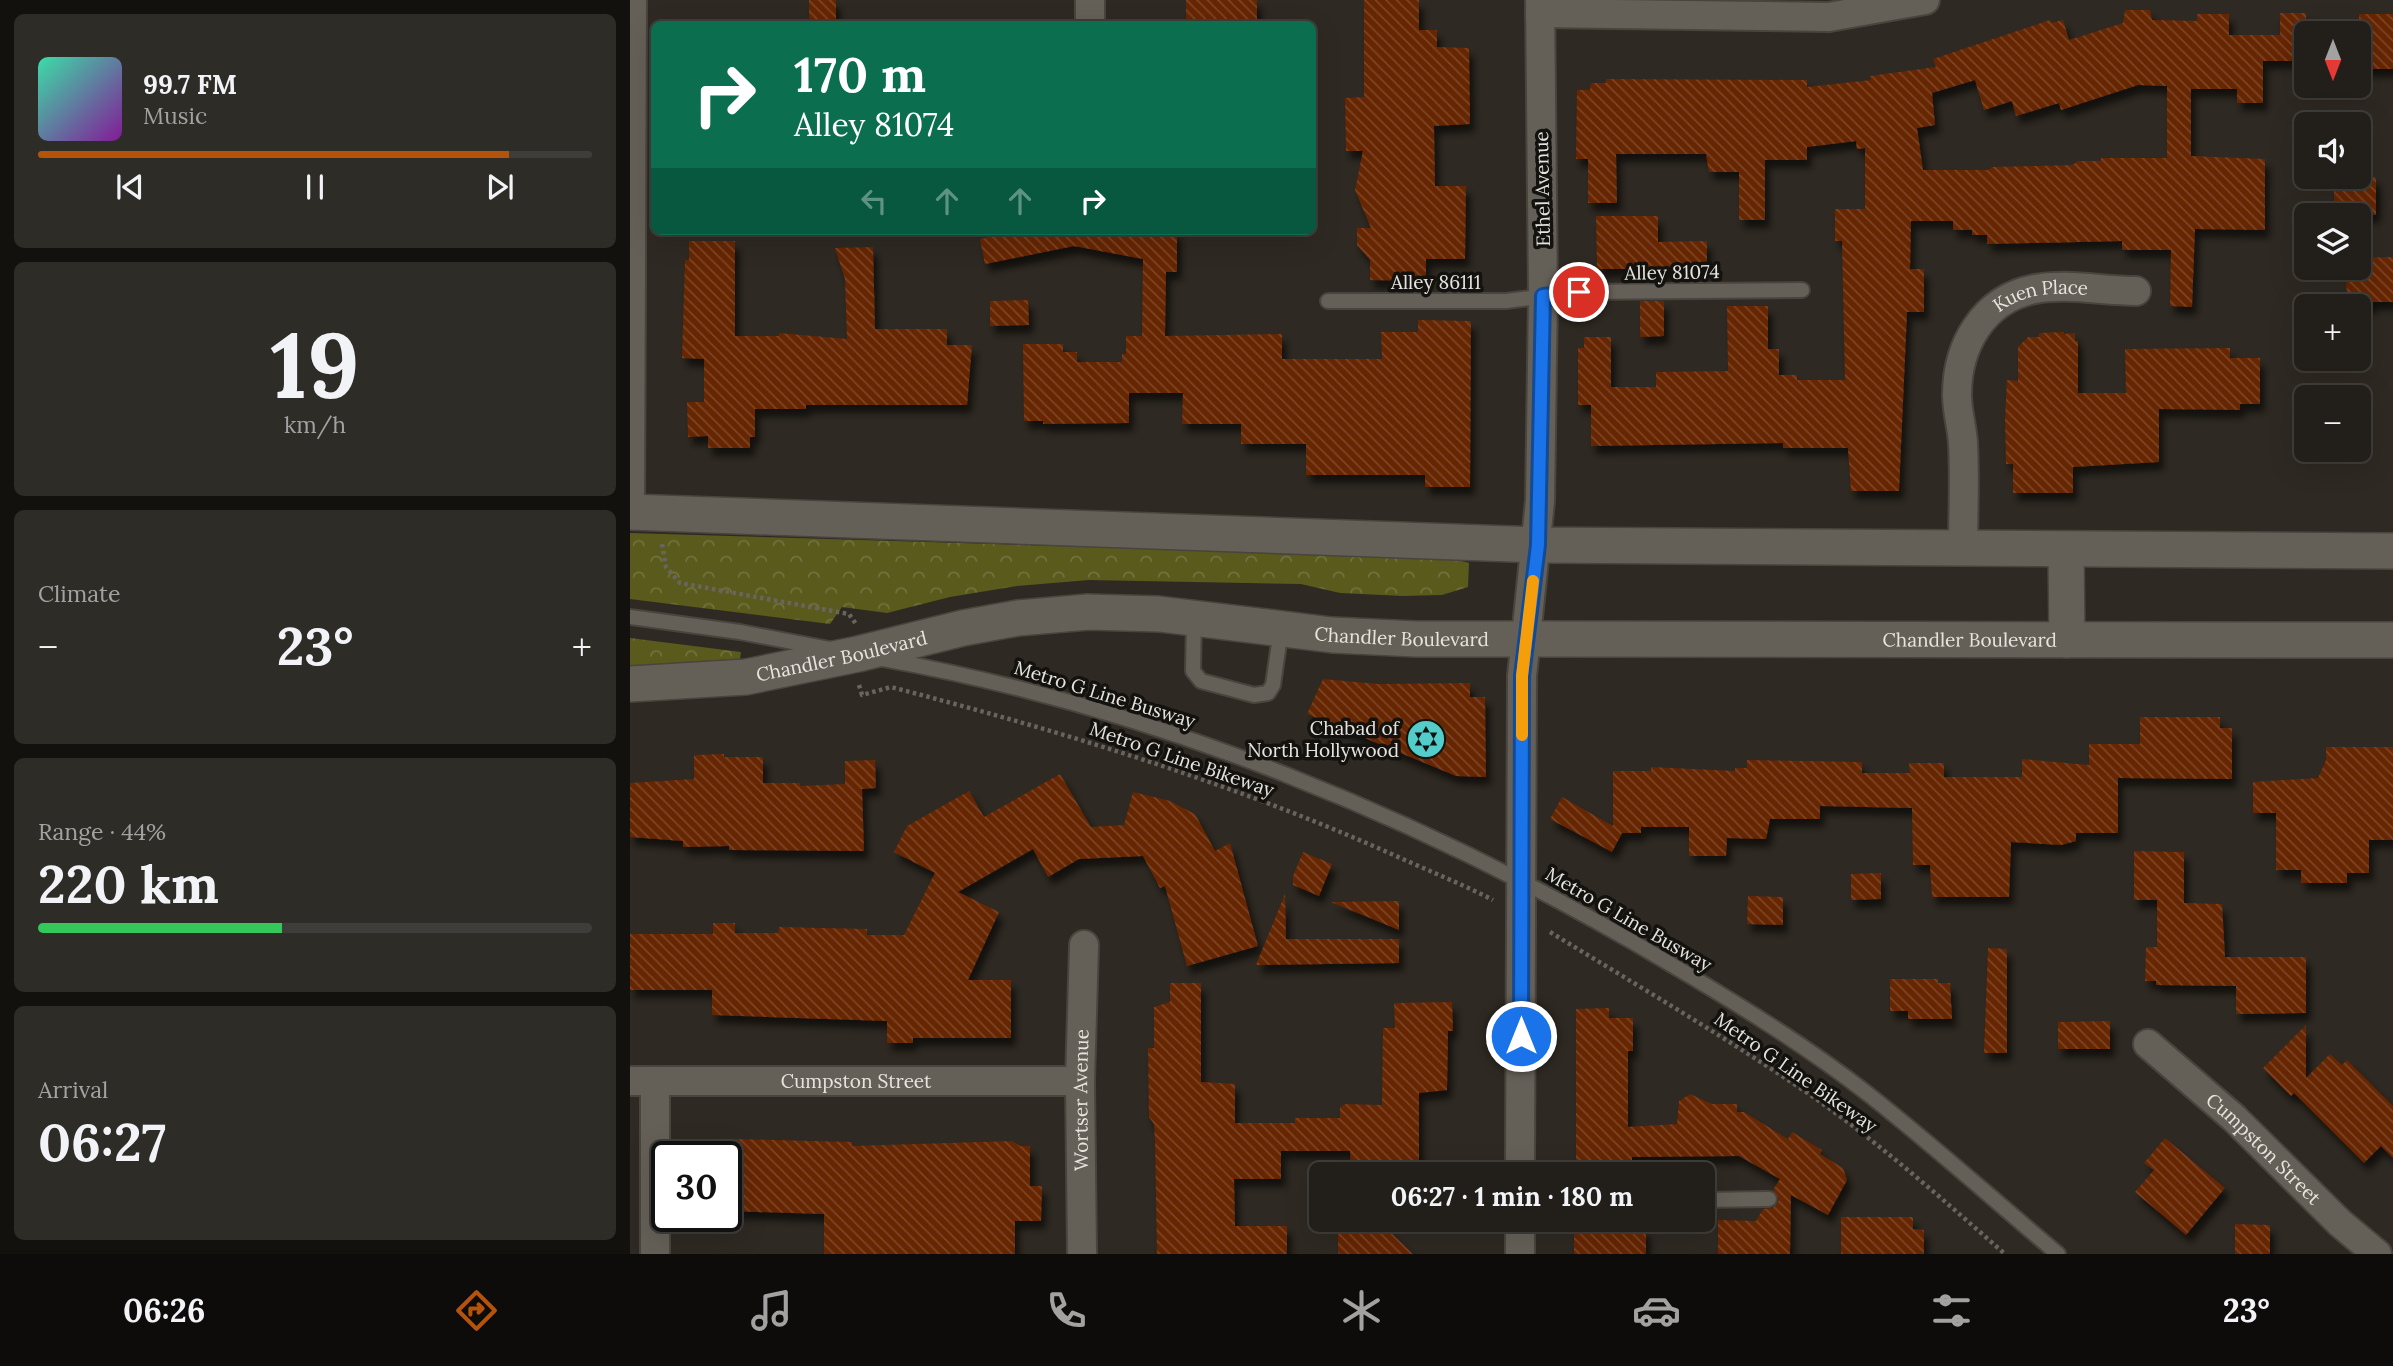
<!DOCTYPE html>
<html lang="en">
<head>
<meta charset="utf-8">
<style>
	body { margin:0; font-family:Lora,serif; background:#2e2c27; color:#f1f3f6; height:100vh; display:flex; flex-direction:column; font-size:26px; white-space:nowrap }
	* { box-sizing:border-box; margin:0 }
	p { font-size:23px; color:#a2a2a2 }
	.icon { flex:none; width:38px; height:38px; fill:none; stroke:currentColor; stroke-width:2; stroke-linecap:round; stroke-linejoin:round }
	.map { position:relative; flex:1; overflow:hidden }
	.side { display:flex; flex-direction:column; gap:14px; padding:14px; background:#13110e; width:630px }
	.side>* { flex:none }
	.top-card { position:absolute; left:21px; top:21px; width:665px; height:214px; border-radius:10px; box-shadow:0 7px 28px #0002,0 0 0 2px #3f3d39; background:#0b6e4f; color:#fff; overflow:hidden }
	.needle { width:46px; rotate:180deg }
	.fabs { position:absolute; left:1664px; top:21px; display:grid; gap:14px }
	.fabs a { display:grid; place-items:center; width:77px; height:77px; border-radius:10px; background:#221f1a; box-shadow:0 7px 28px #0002,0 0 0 2px #3f3d39; font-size:35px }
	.speed { position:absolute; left:21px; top:1141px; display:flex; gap:14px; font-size:35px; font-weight:700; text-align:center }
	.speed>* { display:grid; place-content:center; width:91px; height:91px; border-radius:50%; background:#221f1a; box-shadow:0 7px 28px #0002,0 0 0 2px #3f3d39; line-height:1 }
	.speed .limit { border:4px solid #111; border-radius:10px; background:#fff; color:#111 }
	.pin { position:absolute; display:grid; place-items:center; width:60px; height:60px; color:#fff; margin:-30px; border:4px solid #fff; border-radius:50%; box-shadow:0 2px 7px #0007 }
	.me { position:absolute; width:77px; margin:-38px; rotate:0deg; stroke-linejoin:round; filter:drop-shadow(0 0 5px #0008) }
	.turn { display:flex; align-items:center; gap:24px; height:147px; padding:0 28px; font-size:32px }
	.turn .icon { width:91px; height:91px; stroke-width:2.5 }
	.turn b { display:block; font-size:49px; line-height:60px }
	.lanes { display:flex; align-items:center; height:66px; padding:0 28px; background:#0003; justify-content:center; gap:35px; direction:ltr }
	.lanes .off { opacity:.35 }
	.big { font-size:52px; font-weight:700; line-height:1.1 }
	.side .widget { flex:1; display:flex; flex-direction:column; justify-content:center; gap:10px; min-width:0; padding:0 24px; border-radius:10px; background:#2e2c27 }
	.side .dial { align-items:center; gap:0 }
	.dial b { font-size:91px; line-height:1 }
	.song { display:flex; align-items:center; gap:21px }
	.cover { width:84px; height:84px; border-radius:10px; background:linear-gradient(135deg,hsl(160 70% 55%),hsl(290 70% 35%)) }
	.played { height:7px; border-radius:4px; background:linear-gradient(90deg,#b45309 85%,#3f3d39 85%) }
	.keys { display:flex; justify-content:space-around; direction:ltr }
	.heat { display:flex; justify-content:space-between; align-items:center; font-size:38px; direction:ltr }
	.charge { height:10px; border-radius:5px; background:linear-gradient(90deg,#34c759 44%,#3f3d39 0) }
	.trip { position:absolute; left:679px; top:1162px; width:406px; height:70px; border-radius:10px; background:#221f1a; box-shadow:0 7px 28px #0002,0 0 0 2px #3f3d39; font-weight:700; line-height:70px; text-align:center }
	.tabs { display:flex; height:112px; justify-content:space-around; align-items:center; background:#0e0c0a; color:#a2a2a2 }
	.tabs .icon { width:49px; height:49px }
	.tabs .active { color:#b45309 }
	.tabs b { font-size:32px; color:#f1f3f6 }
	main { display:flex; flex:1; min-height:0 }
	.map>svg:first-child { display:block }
	.forest { fill:url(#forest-crowns) }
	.building { fill:url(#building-back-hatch); fill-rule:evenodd; filter:url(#shadow) }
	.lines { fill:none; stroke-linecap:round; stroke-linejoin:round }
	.service-casing { stroke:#48443e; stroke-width:18 }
	.minor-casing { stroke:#48443e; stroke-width:32 }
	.tertiary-casing { stroke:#48443e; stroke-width:38 }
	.path { stroke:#69655e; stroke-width:4.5; stroke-dasharray:3.5 3.5; stroke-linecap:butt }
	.service { stroke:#656057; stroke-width:14 }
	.minor { stroke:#656057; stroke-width:28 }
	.tertiary { stroke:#656057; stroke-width:35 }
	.route-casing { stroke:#114b97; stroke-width:18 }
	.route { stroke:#1a73e8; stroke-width:12 }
	.slow { stroke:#f59e0b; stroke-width:12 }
	.labels { text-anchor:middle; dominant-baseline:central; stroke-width:7; stroke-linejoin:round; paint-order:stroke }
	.street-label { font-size:19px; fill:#e7e4df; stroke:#14120f }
	.poi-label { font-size:19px; fill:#e7e4df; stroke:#14120f; text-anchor:end }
</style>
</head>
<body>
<main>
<section class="side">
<div class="widget">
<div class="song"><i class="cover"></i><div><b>99.7 FM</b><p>Music</p></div></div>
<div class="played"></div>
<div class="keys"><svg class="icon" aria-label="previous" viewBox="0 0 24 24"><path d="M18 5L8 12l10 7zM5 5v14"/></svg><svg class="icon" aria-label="pause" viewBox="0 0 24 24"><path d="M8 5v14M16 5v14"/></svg><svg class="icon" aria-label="next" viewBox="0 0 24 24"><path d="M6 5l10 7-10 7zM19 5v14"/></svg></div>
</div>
<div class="widget dial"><b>19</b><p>km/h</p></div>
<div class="widget"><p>Climate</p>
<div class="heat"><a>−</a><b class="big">23°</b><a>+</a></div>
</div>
<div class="widget"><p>Range · 44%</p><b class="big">220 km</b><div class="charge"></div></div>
<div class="widget"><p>Arrival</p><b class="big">06:27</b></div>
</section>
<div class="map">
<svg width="1763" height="1254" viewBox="0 0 1763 1254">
	<defs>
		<pattern id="forest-crowns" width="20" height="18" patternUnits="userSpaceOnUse" patternTransform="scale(1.75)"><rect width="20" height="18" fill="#595a1c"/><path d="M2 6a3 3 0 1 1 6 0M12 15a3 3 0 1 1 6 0" fill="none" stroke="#71723d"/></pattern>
		<pattern id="building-back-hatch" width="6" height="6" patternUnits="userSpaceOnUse" patternTransform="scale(1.75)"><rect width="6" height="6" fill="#662503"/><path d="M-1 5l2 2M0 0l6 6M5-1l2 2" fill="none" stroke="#7c4427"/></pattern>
		<filter id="shadow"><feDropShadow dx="4.5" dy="8" stdDeviation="3.5" flood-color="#0009"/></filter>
	</defs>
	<rect width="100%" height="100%" fill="#2e2922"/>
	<path class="forest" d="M 0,533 L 819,558 L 839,563 L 838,587 L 812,595 L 773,596 L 710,593 L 671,584 L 459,580 L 387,586 L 320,597 L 257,613 L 212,607 L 200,624 L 0,599 Z
		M 0,638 L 111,652 L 110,659 L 0,666 Z"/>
	<path class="building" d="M 179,0 L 206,0 L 206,24 L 179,24 Z
		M 556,0 L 627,0 L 627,24 L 556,24 Z
		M 734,0 L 789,0 L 789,30 L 807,30 L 807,47 L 839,48 L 840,124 L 804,126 L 805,186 L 836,186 L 835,259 L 796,259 L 796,281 L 740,280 L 740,260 L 727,245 L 727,228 L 741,228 L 725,190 L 733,151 L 716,151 L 715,98 L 734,97 Z
		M 1495,10 L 1520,10 L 1522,20 L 1567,21 L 1567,14 L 1599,14 L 1599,35 L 1650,35 L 1650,13 L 1676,13 L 1676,61 L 1633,61 L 1633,103 L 1607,103 L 1607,89 L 1561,89 L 1561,156 L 1635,159 L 1635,230 L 1565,229 L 1562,307 L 1540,306 L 1541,250 L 1492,250 L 1492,241 L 1357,244 L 1357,235 L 1342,235 L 1342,230 L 1323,230 L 1323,221 L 1281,221 L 1280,269 L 1294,269 L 1294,312 L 1277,312 L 1269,491 L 1221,491 L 1218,448 L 1153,448 L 1153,443 L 961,446 L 961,405 L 948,405 L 948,348 L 954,348 L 954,337 L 981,337 L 981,387 L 1026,387 L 1026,372 L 1098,371 L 1097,306 L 1138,306 L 1138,349 L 1149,349 L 1149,375 L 1167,375 L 1167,380 L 1215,380 L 1212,241 L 1205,241 L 1205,209 L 1235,209 L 1235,148 L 1227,149 L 1226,141 L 1177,147 L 1177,160 L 1135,160 L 1135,220 L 1109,220 L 1109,172 L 1079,172 L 1076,154 L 986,154 L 987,203 L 958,203 L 958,159 L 946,159 L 947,90 L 960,90 L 961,83 L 976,83 L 976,79 L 1177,80 L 1177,87 L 1241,80 L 1240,76 L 1306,67 L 1303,59 L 1420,20 L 1421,23 L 1433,20 L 1439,40 L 1493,23 ZM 1345,80 L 1354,110 L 1382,101 L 1386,116 L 1429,103 L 1431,110 L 1508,85 L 1537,86 L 1537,158 L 1471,158 L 1471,161 L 1449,161 L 1442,165 L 1362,167 L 1358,170 L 1293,170 L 1287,128 L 1305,125 L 1302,93 Z
		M 1729,14 L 1763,14 L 1763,69 L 1729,69 Z
		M 1704,177 L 1746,177 L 1746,215 L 1704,215 Z
		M 966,216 L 1028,216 L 1028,242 L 1077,241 L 1077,270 L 1033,271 L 1033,282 L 1010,282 L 1009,269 L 967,269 Z
		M 354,231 L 547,231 L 547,272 L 536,272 L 535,336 L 652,334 L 652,359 L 752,359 L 751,332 L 788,332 L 788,320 L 841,321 L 840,487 L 795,487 L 795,475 L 676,475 L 676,444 L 611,444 L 611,424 L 552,424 L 553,393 L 499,393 L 499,423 L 413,424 L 413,421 L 394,421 L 393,344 L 433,344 L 433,352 L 447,352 L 447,362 L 492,362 L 492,354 L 496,354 L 496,336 L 512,336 L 513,259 L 444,246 L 355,264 L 350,239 L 356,238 Z
		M 59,241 L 105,241 L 105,336 L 149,336 L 149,333 L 217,339 L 215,279 L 205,248 L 243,247 L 245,329 L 317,329 L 317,345 L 342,345 L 337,405 L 176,405 L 176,409 L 125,409 L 125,437 L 120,437 L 120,448 L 78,448 L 78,436 L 58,437 L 57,402 L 74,402 L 74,359 L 52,358 L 55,260 L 59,260 Z
		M 1763,257 L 1763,302 L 1742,302 L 1742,306 L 1717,306 L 1716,268 L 1729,268 L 1729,258 Z
		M 398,300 L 399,325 L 360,326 L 360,301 Z
		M 1010,301 L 1034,301 L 1034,336 L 1010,337 Z
		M 1434,332 L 1434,334 L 1445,333 L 1445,341 L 1448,341 L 1448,393 L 1496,393 L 1495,349 L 1600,348 L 1600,358 L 1630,358 L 1630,404 L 1610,404 L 1610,410 L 1529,409 L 1529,462 L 1443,467 L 1443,493 L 1383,493 L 1383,464 L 1376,464 L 1375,418 L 1377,380 L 1388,381 L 1388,347 L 1398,337 L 1409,337 L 1409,333 Z
		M 693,679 L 748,684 L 840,683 L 840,697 L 855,697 L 856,777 L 826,776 L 677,714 Z
		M 1510,717 L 1590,717 L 1590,728 L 1602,728 L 1602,779 L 1488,778 L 1488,833 L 1446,833 L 1446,841 L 1431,845 L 1381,842 L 1379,897 L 1302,897 L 1300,865 L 1283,865 L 1282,808 L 1190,806 L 1190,819 L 1140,819 L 1136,839 L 1097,838 L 1096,856 L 1059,856 L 1059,827 L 1011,827 L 1011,833 L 992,833 L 982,852 L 920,819 L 932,797 L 983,826 L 983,771 L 1021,771 L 1021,767 L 1105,771 L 1105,768 L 1117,768 L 1117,760 L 1232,762 L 1232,773 L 1280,773 L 1279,763 L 1314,763 L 1314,777 L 1392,777 L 1392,759 L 1459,765 L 1459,744 L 1510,744 Z
		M 1696,747 L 1763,747 L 1763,840 L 1739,840 L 1739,873 L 1717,873 L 1717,883 L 1671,883 L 1671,870 L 1646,870 L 1646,813 L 1623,813 L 1623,782 L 1688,778 L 1696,760 Z
		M 94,754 L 94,757 L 133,757 L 133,783 L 170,783 L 170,786 L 215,784 L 215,761 L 245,760 L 246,788 L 232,789 L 234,851 L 99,850 L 99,846 L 53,847 L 53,841 L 0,837 L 0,783 L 64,779 L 64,755 Z
		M 430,774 L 461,827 L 494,825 L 503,792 L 540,801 L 565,814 L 585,851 L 600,843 L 628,946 L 557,966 L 535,886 L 530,888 L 513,856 L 449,859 L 418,877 L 403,849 L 328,892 L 369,912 L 338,980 L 381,980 L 381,1038 L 283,1038 L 283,1043 L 257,1043 L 257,1021 L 82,1015 L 82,990 L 0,990 L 0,934 L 83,934 L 83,923 L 105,923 L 105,933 L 148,933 L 149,927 L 237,929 L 237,935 L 274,935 L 305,873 L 264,852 L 277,826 L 339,791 L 354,817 Z
		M 1504,851 L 1554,852 L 1554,903 L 1592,904 L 1595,957 L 1676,957 L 1676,1013 L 1606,1014 L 1606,986 L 1526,985 L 1526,981 L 1515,981 L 1516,947 L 1527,947 L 1527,900 L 1504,900 Z
		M 673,852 L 702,864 L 689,896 L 663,885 L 663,876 Z
		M 1251,873 L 1251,899 L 1221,900 L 1221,874 Z
		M 655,894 L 656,939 L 769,939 L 769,963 L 626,965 Z
		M 1118,896 L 1153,897 L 1153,925 L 1117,924 Z
		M 769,901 L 769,930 L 701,902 Z
		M 1358,948 L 1377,949 L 1377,1053 L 1354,1053 Z
		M 1260,979 L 1308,979 L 1308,983 L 1320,983 L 1322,1019 L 1278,1019 L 1278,1011 L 1260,1011 Z
		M 540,983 L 571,983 L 571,1082 L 605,1084 L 605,1123 L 665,1123 L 665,1118 L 710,1118 L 710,1107 L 716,1104 L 752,1105 L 753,1028 L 765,1028 L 764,1003 L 822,1002 L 823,1031 L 818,1031 L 817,1090 L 789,1093 L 789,1174 L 721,1174 L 720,1151 L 651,1151 L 651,1179 L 604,1179 L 605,1226 L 657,1226 L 657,1254 L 527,1254 L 525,1141 L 524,1124 L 519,1117 L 518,1048 L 524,1048 L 524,1007 L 540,1002 Z
		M 979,1008 L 979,1018 L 1003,1018 L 1003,1051 L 998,1051 L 998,1127 L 1047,1124 L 1049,1101 L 1060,1094 L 1082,1104 L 1107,1104 L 1107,1112 L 1114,1112 L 1158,1139 L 1162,1132 L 1192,1150 L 1190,1154 L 1213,1168 L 1217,1180 L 1198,1215 L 1161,1195 L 1160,1254 L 1088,1254 L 1088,1220 L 1126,1221 L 1133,1209 L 1143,1208 L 1149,1200 L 1143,1190 L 1150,1179 L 1109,1156 L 1002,1157 L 1002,1166 L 991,1166 L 987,1174 L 946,1174 L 946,1009 Z
		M 1480,1021 L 1480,1049 L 1428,1049 L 1428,1022 Z
		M 1676,1025 L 1676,1078 L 1700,1054 L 1712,1065 L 1717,1060 L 1763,1106 L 1763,1158 L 1751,1146 L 1734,1163 L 1664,1093 L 1661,1096 L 1633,1068 Z
		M 1535,1138 L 1595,1188 L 1556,1235 L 1505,1192 L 1524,1170 L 1514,1163 Z
		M 104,1139 L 222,1142 L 222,1146 L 382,1141 L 390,1146 L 400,1146 L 400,1186 L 412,1186 L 411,1221 L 385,1221 L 385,1254 L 194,1254 L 194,1214 L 96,1211 L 96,1142 L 104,1142 Z
		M 1211,1217 L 1283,1217 L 1283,1229 L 1294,1230 L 1294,1254 L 1211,1254 Z
		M 708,1220 L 748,1220 L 783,1254 L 708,1254 Z
		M 1605,1224 L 1640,1225 L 1640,1254 L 1605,1254 Z
		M 944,1229 L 1016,1229 L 1016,1254 L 944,1254 Z"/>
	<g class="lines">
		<g class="service-casing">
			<path id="service" d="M 698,301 L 876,301 L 949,292 L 1172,290
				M 0,617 L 110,632 L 199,649
				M 564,619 L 563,671 L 571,681 L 624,695 L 638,693 L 643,685 L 651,629
				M 253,659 C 529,709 796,819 1037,962 C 1106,1003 1175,1045 1238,1094 C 1303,1145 1365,1201 1428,1254
				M 1073,1200 L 1139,1199"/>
		</g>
		<g class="minor-casing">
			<g id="minor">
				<path d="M 910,13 L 1199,17 L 1295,0"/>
				<path d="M 460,24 L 460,0"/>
				<path d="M 0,512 L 2,0"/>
				<path id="s1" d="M 1333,550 C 1333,515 1335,479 1333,443 C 1332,427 1327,411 1327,395 C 1327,346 1353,299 1405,289 C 1437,283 1473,291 1506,291"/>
				<path id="s2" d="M 1518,1044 L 1604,1118 L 1710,1223 L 1747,1254"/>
				<path id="s3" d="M 0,1081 L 450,1081"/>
				<path d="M 25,1081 L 25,1254"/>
				<path d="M 890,1174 L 892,676 L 910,501 L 913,296 L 910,0"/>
				<path id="s4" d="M 452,1254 L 450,1081 L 454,945"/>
				<path d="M 890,1254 L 890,1220"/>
			</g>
		</g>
		<g class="tertiary-casing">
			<g id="tertiary">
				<path d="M 0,512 L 908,545 L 1763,551"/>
				<path d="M 1436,550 L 1437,640"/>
				<path id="s5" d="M 0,684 L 116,677 L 228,654 L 333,628 L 388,618 L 458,612 L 529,614 L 702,635 L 786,639 L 1763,640"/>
			</g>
		</g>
		<path class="path" d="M 32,544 L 36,567 L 50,583 L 219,614 L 226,624
			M 229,685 L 232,695 L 261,687 C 434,732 603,783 766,856 C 799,871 832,884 863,900
			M 920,932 C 1005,984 1090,1034 1173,1090 C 1245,1139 1310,1197 1375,1254"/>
		<use href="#service" class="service"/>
		<use href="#minor" class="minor"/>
		<use href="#tertiary" class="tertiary"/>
	</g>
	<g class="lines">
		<g class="route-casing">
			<path id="route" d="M 891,1036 L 892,676 L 908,545 L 913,296 L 949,292"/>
		</g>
		<use href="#route" class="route"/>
		<path class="slow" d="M 892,735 L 892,676 L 903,581"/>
	</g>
	<defs>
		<g id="synagogue-disc" transform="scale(2.0125)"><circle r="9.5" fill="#53cdc9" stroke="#14120f"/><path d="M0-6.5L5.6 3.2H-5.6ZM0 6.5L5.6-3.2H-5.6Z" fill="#111"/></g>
	</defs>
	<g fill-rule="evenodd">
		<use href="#synagogue-disc" x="796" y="739"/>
	</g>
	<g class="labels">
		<g class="street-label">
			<text transform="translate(912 189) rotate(-91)">Ethel Avenue</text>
			<text transform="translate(1042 272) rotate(-1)">Alley 81074</text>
			<text x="806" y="282">Alley 86111</text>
			<text stroke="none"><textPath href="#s1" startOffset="303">Kuen Place</textPath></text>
			<text stroke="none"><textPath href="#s5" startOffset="780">Chandler Boulevard</textPath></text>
			<text stroke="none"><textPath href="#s5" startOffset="1348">Chandler Boulevard</textPath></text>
			<text stroke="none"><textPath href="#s5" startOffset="214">Chandler Boulevard</textPath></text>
			<text transform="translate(475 694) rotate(17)">Metro G Line Busway</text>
			<text transform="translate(552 759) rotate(19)">Metro G Line Bikeway</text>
			<text transform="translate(999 919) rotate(30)">Metro G Line Busway</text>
			<text transform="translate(1166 1072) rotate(35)">Metro G Line Bikeway</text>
			<text stroke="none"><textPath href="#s3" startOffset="226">Cumpston Street</textPath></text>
			<text stroke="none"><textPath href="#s4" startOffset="154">Wortser Avenue</textPath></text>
			<text stroke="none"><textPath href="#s2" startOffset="156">Cumpston Street</textPath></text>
		</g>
		<g class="poi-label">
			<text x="769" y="728">Chabad of<tspan x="769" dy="22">North Hollywood</tspan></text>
		</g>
	</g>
</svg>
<div class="fabs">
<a><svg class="needle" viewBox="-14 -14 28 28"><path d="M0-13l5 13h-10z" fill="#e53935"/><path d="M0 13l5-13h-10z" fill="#a2a2a2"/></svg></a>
<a><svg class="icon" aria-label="sound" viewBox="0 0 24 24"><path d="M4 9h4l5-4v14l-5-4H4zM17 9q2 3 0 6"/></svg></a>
<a><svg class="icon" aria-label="layers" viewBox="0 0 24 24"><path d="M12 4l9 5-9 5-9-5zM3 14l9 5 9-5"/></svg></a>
<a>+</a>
<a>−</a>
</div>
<div class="speed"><div class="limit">30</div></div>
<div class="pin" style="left:949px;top:292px;background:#d93025"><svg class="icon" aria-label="arrive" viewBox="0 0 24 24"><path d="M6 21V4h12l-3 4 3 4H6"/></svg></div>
<svg class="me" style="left:891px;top:1036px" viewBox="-20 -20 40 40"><circle r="17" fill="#1a73e8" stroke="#fff" stroke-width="3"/><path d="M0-11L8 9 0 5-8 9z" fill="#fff"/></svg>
<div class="trip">06:27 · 1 min · 180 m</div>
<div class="top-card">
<div class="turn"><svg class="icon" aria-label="right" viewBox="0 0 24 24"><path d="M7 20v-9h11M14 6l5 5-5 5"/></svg><div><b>170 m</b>Alley 81074</div></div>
<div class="lanes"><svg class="icon off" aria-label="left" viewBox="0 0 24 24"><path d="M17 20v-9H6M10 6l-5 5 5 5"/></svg><svg class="icon off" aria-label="ahead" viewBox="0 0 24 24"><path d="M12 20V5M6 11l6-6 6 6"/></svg><svg class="icon off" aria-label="ahead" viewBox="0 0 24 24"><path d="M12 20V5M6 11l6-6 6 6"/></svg><svg class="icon" aria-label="right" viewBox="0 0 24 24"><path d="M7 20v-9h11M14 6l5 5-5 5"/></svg></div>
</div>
</div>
</main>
<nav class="tabs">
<b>06:26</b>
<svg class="icon active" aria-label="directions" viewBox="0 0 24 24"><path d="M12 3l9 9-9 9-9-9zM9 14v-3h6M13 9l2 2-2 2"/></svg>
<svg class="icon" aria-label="music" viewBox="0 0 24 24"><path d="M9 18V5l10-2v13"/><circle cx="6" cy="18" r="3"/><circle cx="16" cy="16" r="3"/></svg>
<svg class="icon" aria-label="phone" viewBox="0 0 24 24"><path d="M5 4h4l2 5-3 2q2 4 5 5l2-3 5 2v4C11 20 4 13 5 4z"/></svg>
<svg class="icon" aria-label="climate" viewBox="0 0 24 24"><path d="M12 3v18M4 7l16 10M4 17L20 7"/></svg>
<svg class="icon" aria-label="car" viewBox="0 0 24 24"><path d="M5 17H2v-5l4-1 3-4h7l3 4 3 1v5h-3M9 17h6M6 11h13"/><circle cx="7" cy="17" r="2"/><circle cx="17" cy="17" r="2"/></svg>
<svg class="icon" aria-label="filters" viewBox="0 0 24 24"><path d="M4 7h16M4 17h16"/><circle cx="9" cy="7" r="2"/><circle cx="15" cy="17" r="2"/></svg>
<b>23°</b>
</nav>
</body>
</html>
